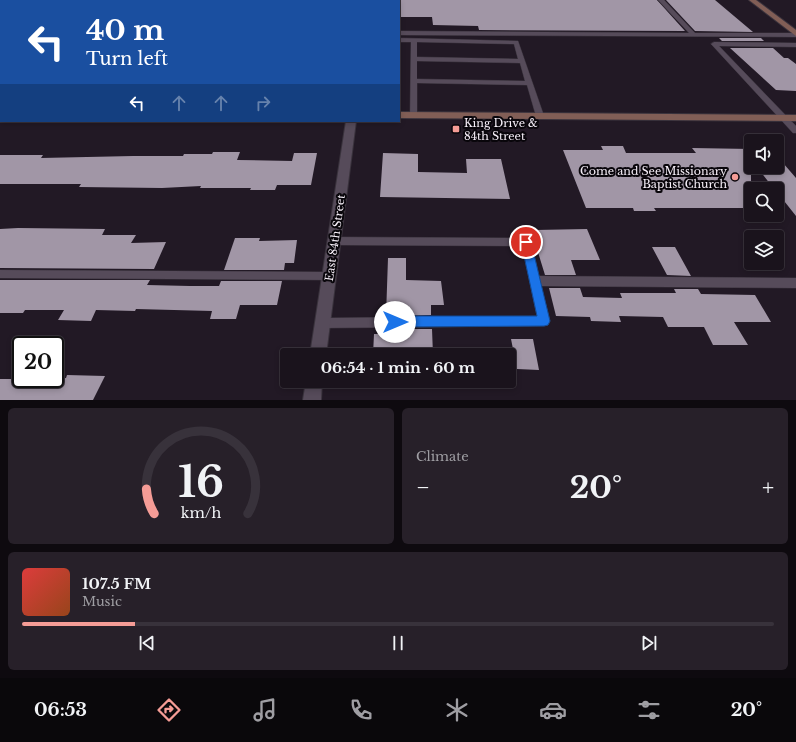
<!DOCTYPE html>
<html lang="en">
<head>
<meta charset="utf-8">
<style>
	body { margin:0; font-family:"Libre Baskerville",serif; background:#272029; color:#f1f3f6; height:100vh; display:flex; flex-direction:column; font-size:15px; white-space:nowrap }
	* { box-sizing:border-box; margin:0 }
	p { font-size:13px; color:#9f9ea3 }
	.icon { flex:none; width:22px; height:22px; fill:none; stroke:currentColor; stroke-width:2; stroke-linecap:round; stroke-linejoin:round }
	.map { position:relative; height:400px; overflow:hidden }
	.sheet { display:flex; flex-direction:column; gap:8px; padding:8px; background:#0e0a0f; flex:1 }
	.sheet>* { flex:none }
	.top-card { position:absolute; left:0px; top:0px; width:400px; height:122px; box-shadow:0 2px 6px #0003,0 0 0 1px #38323b; background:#1a4fa0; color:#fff; overflow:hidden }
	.buttons { position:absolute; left:744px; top:134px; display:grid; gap:8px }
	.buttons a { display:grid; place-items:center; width:40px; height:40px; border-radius:4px; background:#1a131c; box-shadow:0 2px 6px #0003,0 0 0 1px #38323b; font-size:20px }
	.speed { position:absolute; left:12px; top:336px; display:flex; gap:8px; font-size:20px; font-weight:700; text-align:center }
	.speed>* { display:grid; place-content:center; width:52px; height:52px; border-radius:50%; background:#1a131c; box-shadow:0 2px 6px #0003,0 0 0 1px #38323b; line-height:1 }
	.speed .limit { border:2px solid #111; border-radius:6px; background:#fff; color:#111 }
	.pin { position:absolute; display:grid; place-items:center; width:34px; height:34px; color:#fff; margin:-17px; border:2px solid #fff; border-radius:50%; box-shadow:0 1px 4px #0007 }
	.me { position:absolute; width:44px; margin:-22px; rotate:90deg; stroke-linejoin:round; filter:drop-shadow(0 0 3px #0008) }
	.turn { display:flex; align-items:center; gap:14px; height:84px; padding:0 20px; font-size:18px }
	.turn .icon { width:52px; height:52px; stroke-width:2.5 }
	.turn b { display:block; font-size:28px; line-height:34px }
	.lanes { display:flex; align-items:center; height:38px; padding:0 20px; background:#0003; justify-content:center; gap:20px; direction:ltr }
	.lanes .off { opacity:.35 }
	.big { font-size:30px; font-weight:800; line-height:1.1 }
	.sheet .card { flex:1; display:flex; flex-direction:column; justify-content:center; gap:6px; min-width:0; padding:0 14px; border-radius:6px; background:#272029 }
	.sheet .dial { align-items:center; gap:0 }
	.dial svg { height:104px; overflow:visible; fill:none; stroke:#38323b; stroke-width:7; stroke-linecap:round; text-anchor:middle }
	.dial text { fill:#f1f3f6; stroke:none }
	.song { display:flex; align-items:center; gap:12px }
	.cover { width:48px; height:48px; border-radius:6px; background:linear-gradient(135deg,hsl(0 70% 55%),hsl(20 70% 35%)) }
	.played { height:4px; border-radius:2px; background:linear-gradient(90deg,#f59c96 15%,#38323b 15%) }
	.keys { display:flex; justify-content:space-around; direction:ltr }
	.heat { display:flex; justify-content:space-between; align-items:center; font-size:22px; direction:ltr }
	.sheet .tiles { flex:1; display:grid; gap:8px; grid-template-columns:1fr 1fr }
	.card:last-child { grid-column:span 2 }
	.trip { position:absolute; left:280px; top:348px; width:236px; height:40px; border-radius:4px; background:#1a131c; box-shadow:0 2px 6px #0003,0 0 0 1px #38323b; font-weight:800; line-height:40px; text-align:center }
	.tabs { display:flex; height:64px; justify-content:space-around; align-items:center; background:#0a080b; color:#9f9ea3 }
	.tabs .icon { width:28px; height:28px }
	.tabs .active { color:#f59c96 }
	.tabs b { font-size:18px; color:#f1f3f6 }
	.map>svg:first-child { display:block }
	.building { fill:#a196a6 }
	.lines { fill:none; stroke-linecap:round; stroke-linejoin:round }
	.lane-casing { stroke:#3a333d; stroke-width:1 }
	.street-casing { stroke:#3a333d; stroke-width:2 }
	.secondary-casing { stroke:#3a333d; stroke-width:2 }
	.lane { fill:#564b5a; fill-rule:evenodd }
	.street { fill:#564b5a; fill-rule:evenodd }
	.secondary { fill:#815e56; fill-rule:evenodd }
	.route { fill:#1a73e8; stroke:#114b97 }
	.poi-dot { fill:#f59c96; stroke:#09060b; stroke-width:1.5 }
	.labels { text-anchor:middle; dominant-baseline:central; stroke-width:4; stroke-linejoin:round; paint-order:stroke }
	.poi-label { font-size:11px; fill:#f6eff8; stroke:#09060b; text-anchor:start }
	.street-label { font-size:11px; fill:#f6eff8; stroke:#09060b }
</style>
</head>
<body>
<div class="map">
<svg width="796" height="400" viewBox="0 0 796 400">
	<rect width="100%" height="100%" fill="#221925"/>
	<path class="building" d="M 399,0 L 657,0 L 685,31 L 479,30 L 478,26 L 433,25 L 432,17 L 399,17 Z
		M 666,0 L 715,0 L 753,32 L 695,31 Z
		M 719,38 L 761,38 L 764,41 L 722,41 Z
		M 730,48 L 773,48 L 784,58 L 788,58 L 796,64 L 796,91 L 776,90 Z
		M 601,146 L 623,146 L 626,153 L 696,153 L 692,148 L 751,149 L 751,208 L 654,208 L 656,211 L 634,211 L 633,208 L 586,208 L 563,150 L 603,150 Z
		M 213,152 L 240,152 L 237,160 L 292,161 L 294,153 L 317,153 L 311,185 L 277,185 L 275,190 L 250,190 L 251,188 L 200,188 L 201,186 L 162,188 L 79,187 L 81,184 L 0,184 L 0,155 L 43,155 L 41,158 L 133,156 L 183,156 L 184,154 L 212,154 Z
		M 383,153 L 418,154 L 418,172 L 467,173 L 466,159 L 501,159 L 510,199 L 380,197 Z
		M 777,156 L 796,178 L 796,216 L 777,192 L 777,189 L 774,189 L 757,167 L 777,167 Z
		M 18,228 L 105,229 L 102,235 L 136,235 L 131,243 L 166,242 L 154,269 L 0,268 L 0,229 Z
		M 587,229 L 600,260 L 571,260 L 576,275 L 545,275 L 533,236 L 537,235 L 535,230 Z
		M 235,238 L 260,238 L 259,241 L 297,240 L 294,263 L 285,263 L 284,270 L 224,270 Z
		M 652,247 L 675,247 L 691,276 L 667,275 Z
		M 388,258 L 406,258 L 406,280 L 441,281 L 444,305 L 431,305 L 431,315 L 386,316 Z
		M 0,280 L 150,280 L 147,285 L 190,286 L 219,286 L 221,281 L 282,281 L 277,305 L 240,305 L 236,319 L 210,319 L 212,311 L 136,309 L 135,311 L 96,310 L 91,321 L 58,320 L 64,310 L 25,310 L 23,313 L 0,313 Z
		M 549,288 L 580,288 L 583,297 L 622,298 L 620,293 L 676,293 L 674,289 L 698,289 L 701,294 L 755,295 L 771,322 L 734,322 L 748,345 L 713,345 L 704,327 L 668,327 L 663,317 L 619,316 L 621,322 L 591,321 L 590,317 L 556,316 Z
		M 386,329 L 432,329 L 433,355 L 373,355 L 374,334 L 386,334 Z
		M 511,339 L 533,339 L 539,370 L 517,369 Z
		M 67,375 L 105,376 L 93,400 L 0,400 L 0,379 L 55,379 L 66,378 Z"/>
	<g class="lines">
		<g class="lane-casing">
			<path id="lane" d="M 658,0 L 664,0 L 695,33 L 796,33 L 796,37 L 399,35 L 399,31 L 689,33 Z
				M 0,28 L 1,28 L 1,32 L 0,32 Z
				M 399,38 L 518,41 L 544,116 L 540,118 L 536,116 L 527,85 L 417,83 L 417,115 L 413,117 L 410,117 L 411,42 L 399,42 ZM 417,42 L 514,44 L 518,59 L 417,57 ZM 417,61 L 520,63 L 525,81 L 417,79 Z
				M 714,42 L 796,43 L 796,47 L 719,46 L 796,126 L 796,133 L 793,133 L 712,45 L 711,44 Z
				M 334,237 L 526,238 L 529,239 L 531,242 L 539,276 L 796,278 L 796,288 L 541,286 L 550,321 L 548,325 L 544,326 L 323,328 L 319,327 L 317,323 L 319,319 L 323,318 L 537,316 L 522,246 L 334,245 L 331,244 L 329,241 L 331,238 Z
				M 0,270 L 329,272 L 333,273 L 334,276 L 333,279 L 329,280 L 0,278 Z"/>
		</g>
		<g class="street-casing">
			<path id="street" d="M 366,0 L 372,0 L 372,1 L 366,1 Z
				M 346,121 L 356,121 L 326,355 L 310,355 Z
				M 306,381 L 322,381 L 321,400 L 303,400 Z"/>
		</g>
		<g class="secondary-casing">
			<path id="secondary" d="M 749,0 L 756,0 L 796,30 L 796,36 Z
				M 0,108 L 1,108 L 1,114 L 0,114 Z
				M 399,112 L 796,115 L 796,121 L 399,118 Z"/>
		</g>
		<use href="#lane" class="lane"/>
		<use href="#street" class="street"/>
		<use href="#secondary" class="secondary"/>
	</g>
	<path class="route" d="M 526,238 L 530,239 L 531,242 L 550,321 L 548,325 L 544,326 L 395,327 L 391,326 L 389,322 L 391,318 L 395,316 L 537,316 L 521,242 L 523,239 Z"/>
	<g class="poi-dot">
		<rect x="452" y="125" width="8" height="8" rx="2"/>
		<circle cx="735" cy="177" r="4"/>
	</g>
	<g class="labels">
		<g class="poi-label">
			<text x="464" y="123">King Drive &amp;<tspan x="464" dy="13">84th Street</tspan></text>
			<text x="727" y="171" text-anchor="end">Come and See Missionary<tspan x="727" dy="13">Baptist Church</tspan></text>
		</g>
		<g class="street-label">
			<text transform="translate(335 238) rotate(-82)">East 84th Street</text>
		</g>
	</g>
</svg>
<div class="buttons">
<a><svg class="icon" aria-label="sound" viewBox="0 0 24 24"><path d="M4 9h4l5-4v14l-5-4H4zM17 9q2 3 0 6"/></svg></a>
<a><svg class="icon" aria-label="search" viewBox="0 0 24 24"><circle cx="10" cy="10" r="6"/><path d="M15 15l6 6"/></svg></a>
<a><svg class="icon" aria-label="layers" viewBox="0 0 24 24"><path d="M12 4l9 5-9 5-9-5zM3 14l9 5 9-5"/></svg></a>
</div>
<div class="speed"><div class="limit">20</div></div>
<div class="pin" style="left:526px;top:242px;background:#d93025"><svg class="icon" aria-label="arrive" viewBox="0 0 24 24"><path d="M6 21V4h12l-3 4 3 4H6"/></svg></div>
<svg class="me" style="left:395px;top:322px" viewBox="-20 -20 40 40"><circle r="19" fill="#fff"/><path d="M0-13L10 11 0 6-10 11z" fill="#1a73e8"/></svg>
<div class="trip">06:54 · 1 min · 60 m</div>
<div class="top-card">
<div class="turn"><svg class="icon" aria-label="left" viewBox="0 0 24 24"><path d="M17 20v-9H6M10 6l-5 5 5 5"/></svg><div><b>40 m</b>Turn left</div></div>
<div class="lanes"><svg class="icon" aria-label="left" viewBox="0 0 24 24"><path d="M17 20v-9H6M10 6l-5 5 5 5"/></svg><svg class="icon off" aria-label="ahead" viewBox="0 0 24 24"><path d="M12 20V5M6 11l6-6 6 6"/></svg><svg class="icon off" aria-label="ahead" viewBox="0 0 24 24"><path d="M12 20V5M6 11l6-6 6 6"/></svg><svg class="icon off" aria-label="right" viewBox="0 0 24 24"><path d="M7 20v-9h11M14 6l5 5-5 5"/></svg></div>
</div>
</div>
<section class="sheet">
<div class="tiles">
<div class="card dial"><svg viewBox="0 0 100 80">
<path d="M14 69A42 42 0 1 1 86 69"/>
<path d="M14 69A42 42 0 0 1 8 50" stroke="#f59c96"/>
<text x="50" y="56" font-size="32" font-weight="700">16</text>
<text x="50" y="72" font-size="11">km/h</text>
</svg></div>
<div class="card"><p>Climate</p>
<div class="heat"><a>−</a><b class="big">20°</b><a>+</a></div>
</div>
<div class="card">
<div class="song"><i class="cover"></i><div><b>107.5 FM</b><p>Music</p></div></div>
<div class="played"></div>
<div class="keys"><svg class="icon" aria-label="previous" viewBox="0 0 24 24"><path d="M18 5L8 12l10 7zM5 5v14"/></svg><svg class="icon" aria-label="pause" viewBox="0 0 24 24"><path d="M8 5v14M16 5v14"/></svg><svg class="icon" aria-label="next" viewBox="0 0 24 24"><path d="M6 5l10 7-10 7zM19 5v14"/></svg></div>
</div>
</div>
</section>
<nav class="tabs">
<b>06:53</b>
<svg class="icon active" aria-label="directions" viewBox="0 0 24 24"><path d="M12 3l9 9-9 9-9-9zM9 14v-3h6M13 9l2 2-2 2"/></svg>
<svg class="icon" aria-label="music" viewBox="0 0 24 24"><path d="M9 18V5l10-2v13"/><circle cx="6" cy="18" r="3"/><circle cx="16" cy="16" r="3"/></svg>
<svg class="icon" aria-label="phone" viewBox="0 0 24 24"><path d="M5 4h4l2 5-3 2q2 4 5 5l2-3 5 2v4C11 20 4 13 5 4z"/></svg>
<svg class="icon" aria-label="climate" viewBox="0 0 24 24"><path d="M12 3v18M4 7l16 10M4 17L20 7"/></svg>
<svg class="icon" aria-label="car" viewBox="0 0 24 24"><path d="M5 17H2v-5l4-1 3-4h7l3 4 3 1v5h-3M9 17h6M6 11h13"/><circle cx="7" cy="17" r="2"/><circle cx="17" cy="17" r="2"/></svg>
<svg class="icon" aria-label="filters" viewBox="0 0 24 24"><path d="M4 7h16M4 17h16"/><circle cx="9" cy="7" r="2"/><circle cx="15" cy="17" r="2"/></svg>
<b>20°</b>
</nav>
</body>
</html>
